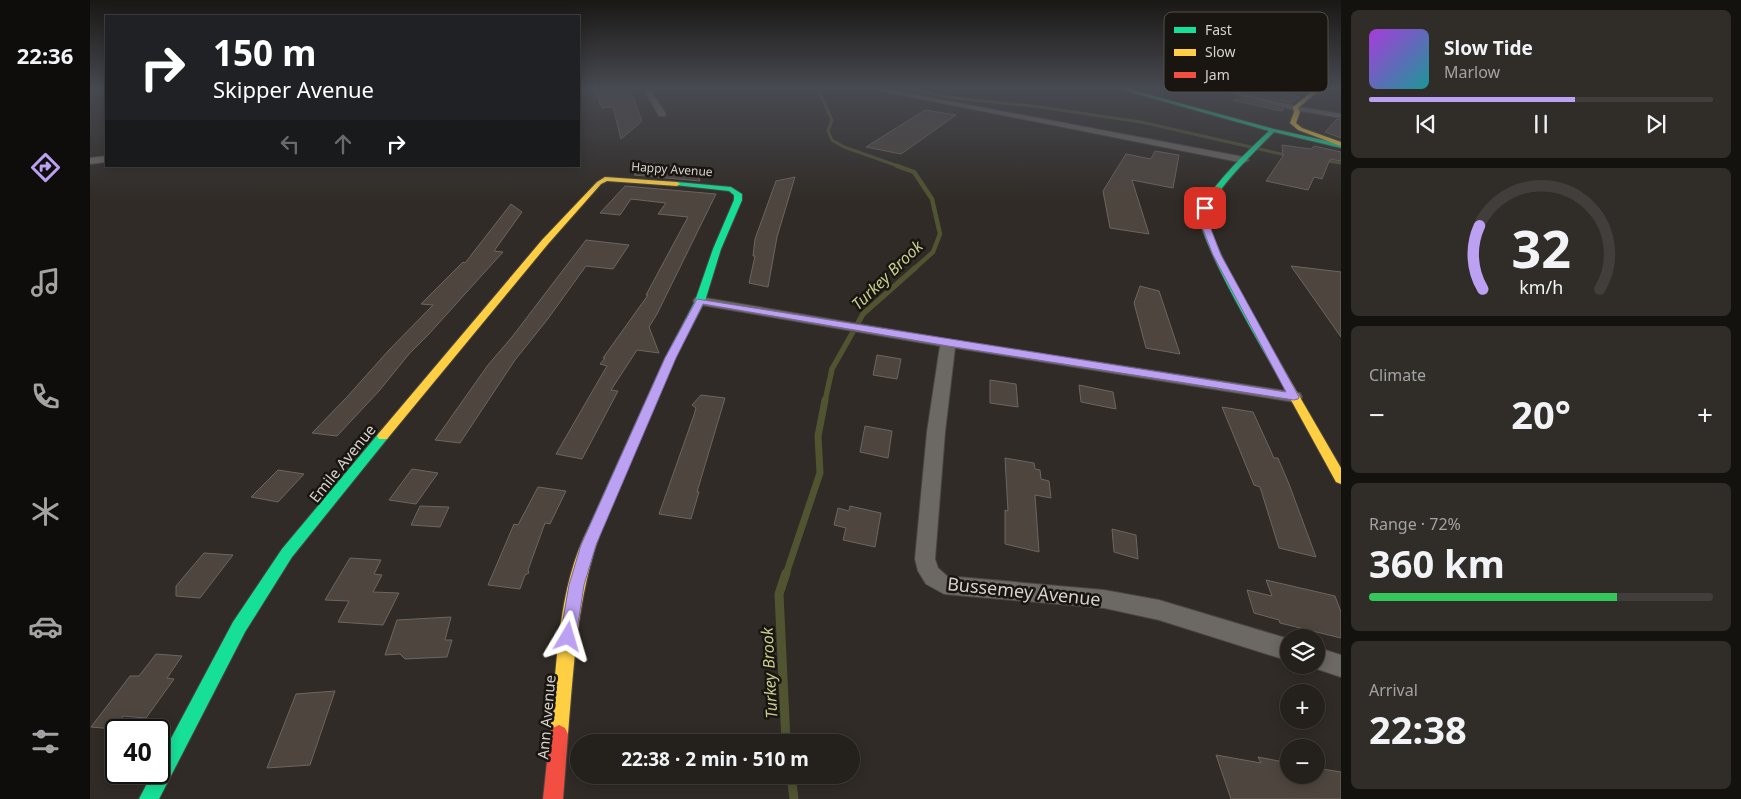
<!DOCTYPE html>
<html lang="en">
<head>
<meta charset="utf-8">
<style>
	body { margin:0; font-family:"Noto Sans",sans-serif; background:#302d29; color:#f1f3f6; height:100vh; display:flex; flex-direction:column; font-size:19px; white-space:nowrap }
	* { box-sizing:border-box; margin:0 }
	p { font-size:16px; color:#a3a3a3 }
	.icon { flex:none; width:28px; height:28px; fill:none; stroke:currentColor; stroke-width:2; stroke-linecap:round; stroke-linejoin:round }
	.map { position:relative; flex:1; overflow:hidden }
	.panel { display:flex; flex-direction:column; gap:10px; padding:10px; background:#14120f; width:400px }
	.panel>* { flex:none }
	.guide { position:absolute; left:15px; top:15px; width:475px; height:152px; border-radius:0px; box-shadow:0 2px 12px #0003,0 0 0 1px #413e3b; background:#202124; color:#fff; overflow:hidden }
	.buttons { position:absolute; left:1190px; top:629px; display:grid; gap:10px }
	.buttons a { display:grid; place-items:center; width:45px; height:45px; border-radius:50%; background:#24201c; box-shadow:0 2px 12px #0003,0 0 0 1px #413e3b; font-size:25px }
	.speed { position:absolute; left:15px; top:719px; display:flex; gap:10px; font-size:25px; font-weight:700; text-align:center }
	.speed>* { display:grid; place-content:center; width:65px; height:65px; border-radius:50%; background:#24201c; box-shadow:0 2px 12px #0003,0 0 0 1px #413e3b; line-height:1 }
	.speed .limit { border:2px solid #111; border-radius:8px; background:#fff; color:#111 }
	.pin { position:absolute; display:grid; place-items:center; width:42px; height:42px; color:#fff; margin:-21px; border-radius:10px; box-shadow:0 2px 8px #0006 }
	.me { position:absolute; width:55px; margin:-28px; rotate:7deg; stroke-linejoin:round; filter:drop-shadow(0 0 4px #0008) }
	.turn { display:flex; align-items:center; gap:18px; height:105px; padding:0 25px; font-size:22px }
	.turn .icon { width:65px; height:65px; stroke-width:2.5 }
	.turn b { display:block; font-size:35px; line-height:42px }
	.lanes { display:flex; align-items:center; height:48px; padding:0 25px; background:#0003; justify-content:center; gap:25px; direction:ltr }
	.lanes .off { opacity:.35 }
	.big { font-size:38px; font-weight:700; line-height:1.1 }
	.panel .card { flex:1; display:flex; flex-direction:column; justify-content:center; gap:8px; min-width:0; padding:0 18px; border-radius:8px; background:#302d29 }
	.panel .dial { align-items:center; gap:0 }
	.dial svg { height:130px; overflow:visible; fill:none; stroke:#413e3b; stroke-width:7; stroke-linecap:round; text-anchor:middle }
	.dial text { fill:#f1f3f6; stroke:none }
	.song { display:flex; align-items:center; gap:15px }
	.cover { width:60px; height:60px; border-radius:8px; background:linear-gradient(135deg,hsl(280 70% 55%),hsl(180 70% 35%)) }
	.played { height:5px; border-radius:2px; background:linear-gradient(90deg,#bca0f2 60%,#413e3b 60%) }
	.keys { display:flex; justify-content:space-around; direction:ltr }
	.heat { display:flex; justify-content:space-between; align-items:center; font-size:28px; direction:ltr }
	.charge { height:8px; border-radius:4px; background:linear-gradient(90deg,#34c759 72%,#413e3b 0) }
	.trip { position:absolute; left:480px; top:734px; width:290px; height:50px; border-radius:25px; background:#24201c; box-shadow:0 2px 12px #0003,0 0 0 1px #413e3b; font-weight:700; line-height:50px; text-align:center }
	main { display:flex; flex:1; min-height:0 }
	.tab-bar { display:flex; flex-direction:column; width:90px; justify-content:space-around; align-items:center; background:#0e0d0b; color:#a3a3a3 }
	.tab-bar .icon { width:35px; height:35px }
	.tab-bar .current { color:#bca0f2 }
	.tab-bar b { font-size:22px; color:#f1f3f6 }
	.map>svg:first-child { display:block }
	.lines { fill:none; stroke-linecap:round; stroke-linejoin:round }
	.stream-far4 { stroke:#515430; stroke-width:3 }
	.stream-far3 { stroke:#515430; stroke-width:4.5 }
	.stream-far2 { stroke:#515430; stroke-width:5.5 }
	.stream-far1 { stroke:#515430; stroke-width:7 }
	.stream { stroke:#515430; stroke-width:9 }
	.building { fill:#4e453e; stroke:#6b6662 }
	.street-casing { stroke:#4a4641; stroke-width:2 }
	.fast-casing { stroke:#4a4641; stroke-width:2 }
	.slow-casing { stroke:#4a4641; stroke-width:2 }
	.jam-casing { stroke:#4a4641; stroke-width:2 }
	.street { fill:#6c6864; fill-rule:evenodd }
	.fast { fill:#16e098; fill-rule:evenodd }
	.slow { fill:#ffcf43; fill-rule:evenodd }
	.jam { fill:#f24e42; fill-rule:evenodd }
	.route { fill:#bca0f2; stroke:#7a689d }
	.labels { text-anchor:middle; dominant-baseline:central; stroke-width:5; stroke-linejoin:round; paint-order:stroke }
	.far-street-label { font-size:12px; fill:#d7d2cc; stroke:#191511 }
	.street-label { font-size:15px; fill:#d7d2cc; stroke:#191511 }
	.water-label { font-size:16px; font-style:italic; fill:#c7cf8c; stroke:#191511 }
	.near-street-label { font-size:18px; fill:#d7d2cc; stroke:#191511 }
	.key { fill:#191511; stroke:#524e49; stroke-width:1 }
	.key-label { font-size:14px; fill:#d7d2cc }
</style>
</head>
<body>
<main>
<nav class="tab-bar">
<b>22:36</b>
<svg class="icon current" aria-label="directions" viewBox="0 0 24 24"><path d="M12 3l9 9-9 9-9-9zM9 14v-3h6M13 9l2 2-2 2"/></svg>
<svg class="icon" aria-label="music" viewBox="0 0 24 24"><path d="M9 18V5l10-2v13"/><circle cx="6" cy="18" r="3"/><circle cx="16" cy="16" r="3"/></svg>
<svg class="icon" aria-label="phone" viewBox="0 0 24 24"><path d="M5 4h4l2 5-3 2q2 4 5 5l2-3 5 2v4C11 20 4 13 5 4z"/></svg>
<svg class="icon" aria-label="climate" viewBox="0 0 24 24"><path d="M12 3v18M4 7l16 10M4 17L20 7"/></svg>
<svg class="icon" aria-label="car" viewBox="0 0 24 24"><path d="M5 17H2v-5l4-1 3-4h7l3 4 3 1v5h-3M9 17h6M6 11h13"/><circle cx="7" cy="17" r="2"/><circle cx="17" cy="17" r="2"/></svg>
<svg class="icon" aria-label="filters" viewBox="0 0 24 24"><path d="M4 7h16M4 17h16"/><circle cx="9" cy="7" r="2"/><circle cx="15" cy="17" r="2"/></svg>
</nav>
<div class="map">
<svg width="1251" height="799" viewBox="0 0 1251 799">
	<rect width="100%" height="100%" fill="#302b26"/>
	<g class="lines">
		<path class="stream-far4" d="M 728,89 L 742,120 L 738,131 L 742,140 L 754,147 L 811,167
			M 816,89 L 864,98 L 943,106 L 1051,122 L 1200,156
			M 1232,160 L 1251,163"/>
		<path class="stream-far3" d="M 807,166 L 824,172 L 842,199 L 850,234 L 843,252 L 824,269"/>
		<path class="stream-far2" d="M 735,401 L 742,369 L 773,314 L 825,268"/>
		<path class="stream-far1" d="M 696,574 L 730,473 L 728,436 L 735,400"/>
		<path class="stream" d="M 696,742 L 689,594 L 696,573
			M 701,775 L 704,799"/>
	</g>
	<path class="building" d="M 504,89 L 540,89 L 552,121 L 531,139 L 523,107 L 512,108 Z
		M 1178,90 L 1184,91 L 1210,97 L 1201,103 L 1164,94 Z
		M 1151,98 L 1194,109 L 1191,111 L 1143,100 Z
		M 835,110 L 866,115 L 811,154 L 776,147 Z
		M 1247,119 L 1251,120 L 1251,138 L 1235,132 Z
		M 1192,145 L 1221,149 L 1224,146 L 1251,152 L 1251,161 L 1240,159 L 1232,179 L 1224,177 L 1218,190 L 1176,181 L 1193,156 Z
		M 1065,151 L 1089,155 L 1083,188 L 1042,180 L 1059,234 L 1020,228 L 1013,191 L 1036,154 L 1061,159 Z
		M 556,163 L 605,168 L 610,181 L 544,175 Z
		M 705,177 L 687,237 L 678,287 L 659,283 L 665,256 L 663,256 L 665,239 L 686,181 Z
		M 535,186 L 626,194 L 567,314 L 559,327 L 569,353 L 547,350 L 521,390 L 528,391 L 492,459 L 466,454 L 517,366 L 510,364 L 515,358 L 513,358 L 558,295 L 556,295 L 598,217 L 568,214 L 576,203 L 541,199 L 530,215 L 510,213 Z
		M 421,204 L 432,212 L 404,251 L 413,252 L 393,274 L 338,335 L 319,354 L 289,391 L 247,436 L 222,433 L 256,398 L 299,350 L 343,305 L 331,304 L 373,262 L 375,263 Z
		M 496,240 L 539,245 L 523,269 L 496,266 L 457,320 L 425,360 L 370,443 L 345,440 L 398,365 L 422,337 Z
		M 1201,266 L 1251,272 L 1251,337 Z
		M 1050,286 L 1069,291 L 1090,354 L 1056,348 L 1044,303 Z
		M 787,355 L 811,359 L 807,379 L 783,375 Z
		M 900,380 L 926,384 L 928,407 L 900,403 Z
		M 989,385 L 1023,392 L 1026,409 L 991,402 Z
		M 611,395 L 635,398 L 607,492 L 609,492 L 601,519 L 569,514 L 604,415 L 606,408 L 602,405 Z
		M 1132,407 L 1163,412 L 1184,458 L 1188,458 L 1199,484 L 1226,557 L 1189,548 L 1170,487 L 1164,485 Z
		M 775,426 L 802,431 L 798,458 L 770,452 Z
		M 915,458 L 944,463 L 945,469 L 950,470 L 951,479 L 959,481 L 961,498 L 945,495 L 949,552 L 915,544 L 915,510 L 918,511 Z
		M 322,469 L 348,473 L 326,504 L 299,500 Z
		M 188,470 L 214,474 L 188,502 L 161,497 Z
		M 448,487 L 476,491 L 460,524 L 455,523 L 438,570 L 439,573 L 435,575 L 430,589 L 398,585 L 424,524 L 428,525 Z
		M 330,506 L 359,507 L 350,527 L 321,525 Z
		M 760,506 L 791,513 L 785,547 L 753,540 L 756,528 L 744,525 L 748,508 L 759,511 Z
		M 1022,529 L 1046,535 L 1048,559 L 1024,552 Z
		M 114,553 L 143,555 L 110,598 L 86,596 L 86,586 Z
		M 260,558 L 291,560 L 284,574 L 292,575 L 283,592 L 309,593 L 293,625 L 248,622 L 259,601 L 235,600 Z
		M 1176,580 L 1245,596 L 1251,612 L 1251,638 L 1190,623 L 1189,620 L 1164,613 L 1157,590 L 1182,596 Z
		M 361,617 L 355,640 L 362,640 L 357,657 L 315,659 L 310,654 L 295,655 L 307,620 Z
		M 66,654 L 92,656 L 77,678 L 84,679 L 56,718 L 33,716 L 24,729 L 1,727 L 40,676 L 49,676 Z
		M 245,691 L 220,765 L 177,768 L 206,694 Z
		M 1126,755 L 1171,763 L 1168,757 L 1199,763 L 1199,775 L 1226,775 L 1226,768 L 1251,772 L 1251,799 L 1141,799 Z"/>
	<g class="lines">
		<g class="street-casing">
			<path id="street" d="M 554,89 L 560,89 L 576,114 L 575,116 L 569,116 Z
				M 781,89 L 795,89 L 1154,157 L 1159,160 L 1154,163 Z
				M 1123,89 L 1135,89 L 1205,106 L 1251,114 L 1251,118 L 1205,110 Z
				M 16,156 L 16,162 L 0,164 L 0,158 Z
				M 610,297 L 858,339 L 1210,393 L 1212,397 L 1210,401 L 1204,402 L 865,348 L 855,432 L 845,559 L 848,568 L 857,576 L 1014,590 L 1069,600 L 1199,639 L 1199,661 L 1069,620 L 1014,608 L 854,594 L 836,584 L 828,571 L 825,559 L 837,432 L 850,346 L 605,304 L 603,301 L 605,298 Z
				M 1226,647 L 1251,655 L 1251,677 L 1218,666 L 1226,665 Z"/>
		</g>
		<g class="fast-casing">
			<path id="fast" d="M 1030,89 L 1038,89 L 1184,129 L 1251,144 L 1251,148 L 1184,132 C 1168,149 1120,193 1118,216 C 1116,239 1185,353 1200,380 L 1199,382 L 1191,382 L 1190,380 C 1175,353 1108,240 1110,216 C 1112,193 1162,147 1179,131 Z
				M 587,182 L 641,187 L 652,194 L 652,200 L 631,249 L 615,301 L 585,358 L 511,531 L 509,535 L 504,536 L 499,535 L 497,531 L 575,358 L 605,301 L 623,249 L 644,200 L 644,195 L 639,191 L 585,185 L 584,184 Z
				M 293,432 L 297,433 L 299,436 L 297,439 L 202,557 L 155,632 L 69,799 L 49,799 L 63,772 L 69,772 L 69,761 L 143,622 L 192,549 L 289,433 Z"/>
		</g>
		<g class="slow-casing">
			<path id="slow" d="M 1225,89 L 1231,89 L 1208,108 L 1210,112 L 1206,123 L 1212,128 L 1251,142 L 1251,146 L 1208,130 L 1200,123 L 1204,112 L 1203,107 Z
				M 515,177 L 587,182 L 590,184 L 587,186 L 517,181 L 511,184 L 458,244 L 297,439 L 289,439 L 287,436 L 289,433 L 452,240 L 507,182 Z
				M 1195,377 L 1200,380 L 1251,468 L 1251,484 L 1246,482 L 1190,380 Z
				M 504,526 L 509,527 L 511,531 C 487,597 484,665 478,734 L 475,740 L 469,743 L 463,740 L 460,734 C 467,668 467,587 499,527 Z"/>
		</g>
		<g class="jam-casing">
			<path id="jam" d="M 469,725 L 475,728 L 478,734 L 473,799 L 453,799 L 460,734 L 463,728 Z"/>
		</g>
		<use href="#street" class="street"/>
		<use href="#fast" class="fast"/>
		<use href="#slow" class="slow"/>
		<use href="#jam" class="jam"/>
	</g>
	<linearGradient id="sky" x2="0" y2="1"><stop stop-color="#1a1815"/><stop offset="0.44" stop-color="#484a52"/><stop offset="1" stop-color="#484a52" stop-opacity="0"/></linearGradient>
	<rect width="1251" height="201" fill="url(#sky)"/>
	<path class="route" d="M 1113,207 L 1119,208 L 1116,214 L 1117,219 L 1131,255 L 1209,397 L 1208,399 L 1204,400 L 858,346 L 613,304 L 586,358 L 506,545 L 494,585 L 486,637 L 484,642 L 478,645 L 472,642 L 470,637 L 479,585 L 491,545 L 575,358 L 607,299 L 1196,392 L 1123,255 L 1109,219 L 1109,214 Z"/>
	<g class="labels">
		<g class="far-street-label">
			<text transform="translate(582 169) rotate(4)">Happy Avenue</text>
		</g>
		<g class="street-label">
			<text transform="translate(252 463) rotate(-51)">Emile Avenue</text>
			<text transform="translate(456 717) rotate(-85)">Ann Avenue</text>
		</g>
		<g class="water-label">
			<text transform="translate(797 275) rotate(-44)">Turkey Brook</text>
			<text transform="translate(679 673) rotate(-93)">Turkey Brook</text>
		</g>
		<g class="near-street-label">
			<text transform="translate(934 591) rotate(6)">Bussemey Avenue</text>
		</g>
	</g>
	<rect x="1074" y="12" width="164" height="80" rx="8" class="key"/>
	<rect x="1084" y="27" width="22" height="6" fill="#16e098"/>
	<rect x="1084" y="49" width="22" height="7" fill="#ffcf43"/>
	<rect x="1084" y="72" width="22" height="6" fill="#f24e42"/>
	<g class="key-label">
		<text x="1115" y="35">Fast</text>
		<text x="1115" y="57">Slow</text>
		<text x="1115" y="80">Jam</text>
	</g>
</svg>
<div class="buttons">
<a><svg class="icon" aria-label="layers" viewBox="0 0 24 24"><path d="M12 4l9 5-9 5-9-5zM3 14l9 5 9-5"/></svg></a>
<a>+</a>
<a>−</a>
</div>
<div class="speed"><div class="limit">40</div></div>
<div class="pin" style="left:1115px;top:208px;background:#d93025"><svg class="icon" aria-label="arrive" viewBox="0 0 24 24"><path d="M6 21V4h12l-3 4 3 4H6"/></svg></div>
<svg class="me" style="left:478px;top:637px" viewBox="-20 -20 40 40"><path d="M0-17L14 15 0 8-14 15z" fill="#bca0f2" stroke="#fff" stroke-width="4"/></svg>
<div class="trip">22:38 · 2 min · 510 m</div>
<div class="guide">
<div class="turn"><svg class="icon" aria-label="right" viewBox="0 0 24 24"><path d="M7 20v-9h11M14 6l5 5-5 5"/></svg><div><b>150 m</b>Skipper Avenue</div></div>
<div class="lanes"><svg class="icon off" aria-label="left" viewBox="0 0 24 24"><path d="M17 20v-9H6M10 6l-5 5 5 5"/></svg><svg class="icon off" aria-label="ahead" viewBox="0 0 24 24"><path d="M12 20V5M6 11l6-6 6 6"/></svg><svg class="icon" aria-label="right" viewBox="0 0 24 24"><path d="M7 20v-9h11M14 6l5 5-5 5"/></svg></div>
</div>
</div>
<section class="panel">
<div class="card">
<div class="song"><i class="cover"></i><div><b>Slow Tide</b><p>Marlow</p></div></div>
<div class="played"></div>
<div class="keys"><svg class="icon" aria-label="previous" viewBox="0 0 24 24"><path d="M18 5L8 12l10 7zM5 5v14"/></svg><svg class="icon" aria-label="pause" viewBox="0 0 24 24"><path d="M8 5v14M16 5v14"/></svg><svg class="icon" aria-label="next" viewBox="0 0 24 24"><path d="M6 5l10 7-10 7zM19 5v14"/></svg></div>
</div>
<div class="card dial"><svg viewBox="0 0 100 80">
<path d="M14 69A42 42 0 1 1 86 69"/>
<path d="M14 69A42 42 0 0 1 12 30" stroke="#bca0f2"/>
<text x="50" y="56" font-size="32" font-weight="700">32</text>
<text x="50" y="72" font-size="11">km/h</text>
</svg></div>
<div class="card"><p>Climate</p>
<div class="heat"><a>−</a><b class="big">20°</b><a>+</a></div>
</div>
<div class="card"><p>Range · 72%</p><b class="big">360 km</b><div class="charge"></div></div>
<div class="card"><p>Arrival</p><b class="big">22:38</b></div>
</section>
</main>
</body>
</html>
